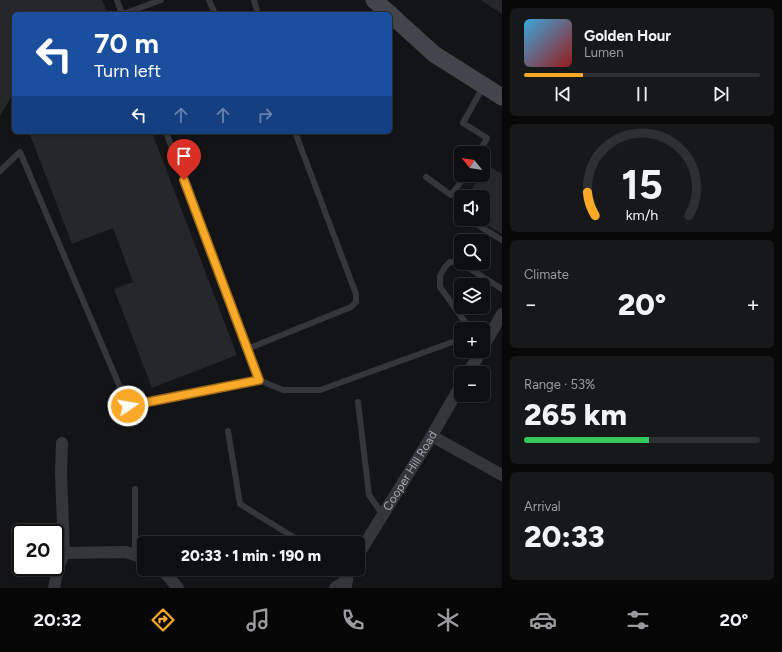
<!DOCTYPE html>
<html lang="en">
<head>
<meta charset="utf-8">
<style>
	body { margin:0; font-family:Figtree,sans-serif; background:#171819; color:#f1f3f6; height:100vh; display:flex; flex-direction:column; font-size:15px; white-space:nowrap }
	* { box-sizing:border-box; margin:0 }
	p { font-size:13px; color:#9b9c9f }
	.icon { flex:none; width:22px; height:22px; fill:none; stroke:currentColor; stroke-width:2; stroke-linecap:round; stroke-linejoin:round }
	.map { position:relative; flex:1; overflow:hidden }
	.drawer { display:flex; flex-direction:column; gap:8px; padding:8px; background:#080809; width:280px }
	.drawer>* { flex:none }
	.top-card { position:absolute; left:12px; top:12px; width:380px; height:122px; border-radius:6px; box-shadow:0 1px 3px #0004,0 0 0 1px #2e2f30; background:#1a4fa0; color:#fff; overflow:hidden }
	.needle { width:26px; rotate:300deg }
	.controls { position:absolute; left:454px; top:146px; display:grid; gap:8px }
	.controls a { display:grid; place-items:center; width:36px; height:36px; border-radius:6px; background:#0e0f10; box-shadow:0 1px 3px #0004,0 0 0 1px #2e2f30; font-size:20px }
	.speed { position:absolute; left:12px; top:524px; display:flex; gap:8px; font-size:20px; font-weight:700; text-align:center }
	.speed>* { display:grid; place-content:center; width:52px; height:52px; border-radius:50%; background:#0e0f10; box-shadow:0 1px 3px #0004,0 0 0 1px #2e2f30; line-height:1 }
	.speed .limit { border:2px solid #111; border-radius:6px; background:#fff; color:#111 }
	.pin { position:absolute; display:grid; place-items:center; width:34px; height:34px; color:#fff; margin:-41px -17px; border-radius:50% 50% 50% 0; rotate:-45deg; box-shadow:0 0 4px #0007 }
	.pin .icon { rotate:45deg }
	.me { position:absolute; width:44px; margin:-22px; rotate:78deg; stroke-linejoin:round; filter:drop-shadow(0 0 3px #0008) }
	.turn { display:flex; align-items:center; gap:14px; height:84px; padding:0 16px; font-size:18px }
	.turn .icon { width:52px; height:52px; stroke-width:2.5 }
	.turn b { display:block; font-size:28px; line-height:34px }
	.lanes { display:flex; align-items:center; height:38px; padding:0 16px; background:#0003; justify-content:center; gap:20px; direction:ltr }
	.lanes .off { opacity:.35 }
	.big { font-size:30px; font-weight:800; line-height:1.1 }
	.drawer .tile { flex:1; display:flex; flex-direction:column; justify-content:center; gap:6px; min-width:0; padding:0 14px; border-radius:6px; background:#171819 }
	.drawer .dial { align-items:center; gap:0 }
	.dial svg { height:104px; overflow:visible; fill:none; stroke:#2e2f30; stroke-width:7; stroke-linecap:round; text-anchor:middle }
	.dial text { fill:#f1f3f6; stroke:none }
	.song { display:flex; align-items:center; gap:12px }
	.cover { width:48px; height:48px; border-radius:6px; background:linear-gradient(135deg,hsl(200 70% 55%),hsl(0 70% 35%)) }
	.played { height:4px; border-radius:2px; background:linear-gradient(90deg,#f9a827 25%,#2e2f30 25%) }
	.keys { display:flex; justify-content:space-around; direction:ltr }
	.heat { display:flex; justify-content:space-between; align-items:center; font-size:22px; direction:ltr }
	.charge { height:6px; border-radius:3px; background:linear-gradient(90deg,#34c759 53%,#2e2f30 0) }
	.trip { position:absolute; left:137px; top:536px; width:228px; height:40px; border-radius:6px; background:#0e0f10; box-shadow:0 1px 3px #0004,0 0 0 1px #2e2f30; font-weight:800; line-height:40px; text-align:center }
	.tabs { display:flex; height:64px; justify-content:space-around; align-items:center; background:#060606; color:#9b9c9f }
	.tabs .icon { width:28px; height:28px }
	.tabs .on { color:#f9a827 }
	.tabs b { font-size:18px; color:#f1f3f6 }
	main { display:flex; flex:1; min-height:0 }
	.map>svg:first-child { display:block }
	.building { fill:#262729 }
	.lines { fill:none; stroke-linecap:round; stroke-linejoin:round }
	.service { stroke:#34363a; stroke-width:6 }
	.minor { stroke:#34363a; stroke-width:12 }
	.secondary { stroke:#42454b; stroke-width:17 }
	.route-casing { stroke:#a26d19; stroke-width:10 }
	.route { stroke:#f9a827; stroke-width:7 }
	.labels { text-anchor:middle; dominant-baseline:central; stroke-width:4; stroke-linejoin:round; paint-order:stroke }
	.street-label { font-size:12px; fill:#a4abb6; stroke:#0e0f10 }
</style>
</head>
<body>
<main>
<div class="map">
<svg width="502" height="588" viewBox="0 0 502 588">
	<rect width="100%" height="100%" fill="#131415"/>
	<path class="building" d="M 0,0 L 102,0 L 108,14 L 14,14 L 14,92 L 0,116 Z
		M 481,0 L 502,0 L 502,14 Z
		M 29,132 L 152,132 L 237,355 L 152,388 L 114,289 L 133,282 L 113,228 L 72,244 Z
		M 487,165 L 502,174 L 502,234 L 483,223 L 483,197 L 467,197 L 481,175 L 483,175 L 483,171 Z"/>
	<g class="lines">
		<path class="service" d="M 117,0 L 122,14
			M 209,0 L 215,14
			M 254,0 L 258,14
			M 123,14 L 161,0
			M 166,132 L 259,380 L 283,390 L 320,390 L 461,339
			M 479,153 L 487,138 L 463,123 L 483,87
			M 0,171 L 20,152 L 128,406 L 259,380
			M 426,177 L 451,195 L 466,175
			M 468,219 L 502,240
			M 470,329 L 440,287 L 440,276 L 445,267 L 450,262 L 459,262 L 502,289
			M 247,349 L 351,307 L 356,302 L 356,294 L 295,132
			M 358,402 L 369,495 L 383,515
			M 228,431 L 240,504 L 303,543
			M 135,489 L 135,555"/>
		<g class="minor">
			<path d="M 483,347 L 502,314"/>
			<path d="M 468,373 L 481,351"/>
			<path d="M 432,436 L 502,475"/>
			<path d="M 64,553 L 126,552 L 144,558"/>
			<path id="s1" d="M 358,555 L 428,442 L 461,385"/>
			<path d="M 160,569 L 166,574 L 178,588"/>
			<path d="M 54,588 L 58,568 L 64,553 L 61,473 L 62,443"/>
			<path d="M 335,588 L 347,580"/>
			<path d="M 346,588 L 347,572 L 349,569"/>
		</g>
		<path class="secondary" d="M 374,0 L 390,14
			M 390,14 L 434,54 L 502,97"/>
	</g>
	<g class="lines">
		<g class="route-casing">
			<path id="route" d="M 128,406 L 259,380 L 184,180"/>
		</g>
		<use href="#route" class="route"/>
	</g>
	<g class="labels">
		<g class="street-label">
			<text stroke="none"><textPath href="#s1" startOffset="99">Cooper Hill Road</textPath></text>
		</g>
	</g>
</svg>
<div class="controls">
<a><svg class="needle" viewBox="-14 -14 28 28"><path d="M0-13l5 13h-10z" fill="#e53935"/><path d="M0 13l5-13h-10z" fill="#9b9c9f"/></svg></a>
<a><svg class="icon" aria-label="sound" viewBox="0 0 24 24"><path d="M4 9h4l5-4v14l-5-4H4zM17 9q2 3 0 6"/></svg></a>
<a><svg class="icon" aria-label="search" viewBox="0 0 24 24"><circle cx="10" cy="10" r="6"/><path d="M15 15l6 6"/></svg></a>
<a><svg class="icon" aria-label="layers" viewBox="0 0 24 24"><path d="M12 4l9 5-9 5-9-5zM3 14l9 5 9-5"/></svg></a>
<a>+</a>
<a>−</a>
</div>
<div class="speed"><div class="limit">20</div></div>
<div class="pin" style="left:184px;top:180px;background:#d93025"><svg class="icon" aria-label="arrive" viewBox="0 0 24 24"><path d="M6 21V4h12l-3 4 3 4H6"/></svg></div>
<svg class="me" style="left:128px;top:406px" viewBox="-20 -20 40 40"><circle r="17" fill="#f9a827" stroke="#fff" stroke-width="3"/><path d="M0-11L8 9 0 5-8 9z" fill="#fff"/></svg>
<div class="trip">20:33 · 1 min · 190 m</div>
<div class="top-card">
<div class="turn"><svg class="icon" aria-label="left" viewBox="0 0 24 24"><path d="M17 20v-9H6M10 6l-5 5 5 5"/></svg><div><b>70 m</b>Turn left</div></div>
<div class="lanes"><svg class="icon" aria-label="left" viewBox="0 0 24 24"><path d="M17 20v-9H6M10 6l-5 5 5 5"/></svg><svg class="icon off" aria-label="ahead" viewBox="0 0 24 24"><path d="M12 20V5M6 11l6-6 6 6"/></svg><svg class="icon off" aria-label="ahead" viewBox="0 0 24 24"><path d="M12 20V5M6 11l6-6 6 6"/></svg><svg class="icon off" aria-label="right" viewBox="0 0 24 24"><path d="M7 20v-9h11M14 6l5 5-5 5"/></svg></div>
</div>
</div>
<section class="drawer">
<div class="tile">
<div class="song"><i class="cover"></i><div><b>Golden Hour</b><p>Lumen</p></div></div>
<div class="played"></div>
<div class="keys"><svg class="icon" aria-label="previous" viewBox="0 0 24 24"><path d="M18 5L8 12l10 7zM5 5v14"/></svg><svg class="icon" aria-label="pause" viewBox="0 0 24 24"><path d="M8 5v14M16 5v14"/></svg><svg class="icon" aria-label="next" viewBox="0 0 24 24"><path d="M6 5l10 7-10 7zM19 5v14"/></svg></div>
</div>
<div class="tile dial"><svg viewBox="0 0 100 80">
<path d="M14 69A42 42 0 1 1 86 69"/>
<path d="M14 69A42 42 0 0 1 8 51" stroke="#f9a827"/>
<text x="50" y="56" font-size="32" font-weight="700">15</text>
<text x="50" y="72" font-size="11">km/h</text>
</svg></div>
<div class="tile"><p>Climate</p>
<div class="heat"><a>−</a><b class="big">20°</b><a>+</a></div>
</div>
<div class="tile"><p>Range · 53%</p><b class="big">265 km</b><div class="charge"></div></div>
<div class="tile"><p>Arrival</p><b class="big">20:33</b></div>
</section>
</main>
<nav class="tabs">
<b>20:32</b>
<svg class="icon on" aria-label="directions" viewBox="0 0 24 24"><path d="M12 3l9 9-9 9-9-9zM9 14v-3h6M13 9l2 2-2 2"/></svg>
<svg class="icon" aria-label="music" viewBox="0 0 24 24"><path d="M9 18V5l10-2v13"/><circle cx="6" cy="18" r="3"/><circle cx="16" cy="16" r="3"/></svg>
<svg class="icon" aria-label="phone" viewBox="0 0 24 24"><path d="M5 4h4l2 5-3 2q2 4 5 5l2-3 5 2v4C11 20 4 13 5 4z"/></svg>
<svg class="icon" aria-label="climate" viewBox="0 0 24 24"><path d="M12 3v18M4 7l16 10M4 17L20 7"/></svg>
<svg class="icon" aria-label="car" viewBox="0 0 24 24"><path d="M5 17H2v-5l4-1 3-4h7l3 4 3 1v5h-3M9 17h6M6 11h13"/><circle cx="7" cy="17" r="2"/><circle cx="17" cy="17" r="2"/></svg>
<svg class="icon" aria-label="filters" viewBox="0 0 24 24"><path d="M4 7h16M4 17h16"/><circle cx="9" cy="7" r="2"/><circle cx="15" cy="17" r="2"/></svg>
<b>20°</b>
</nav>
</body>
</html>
